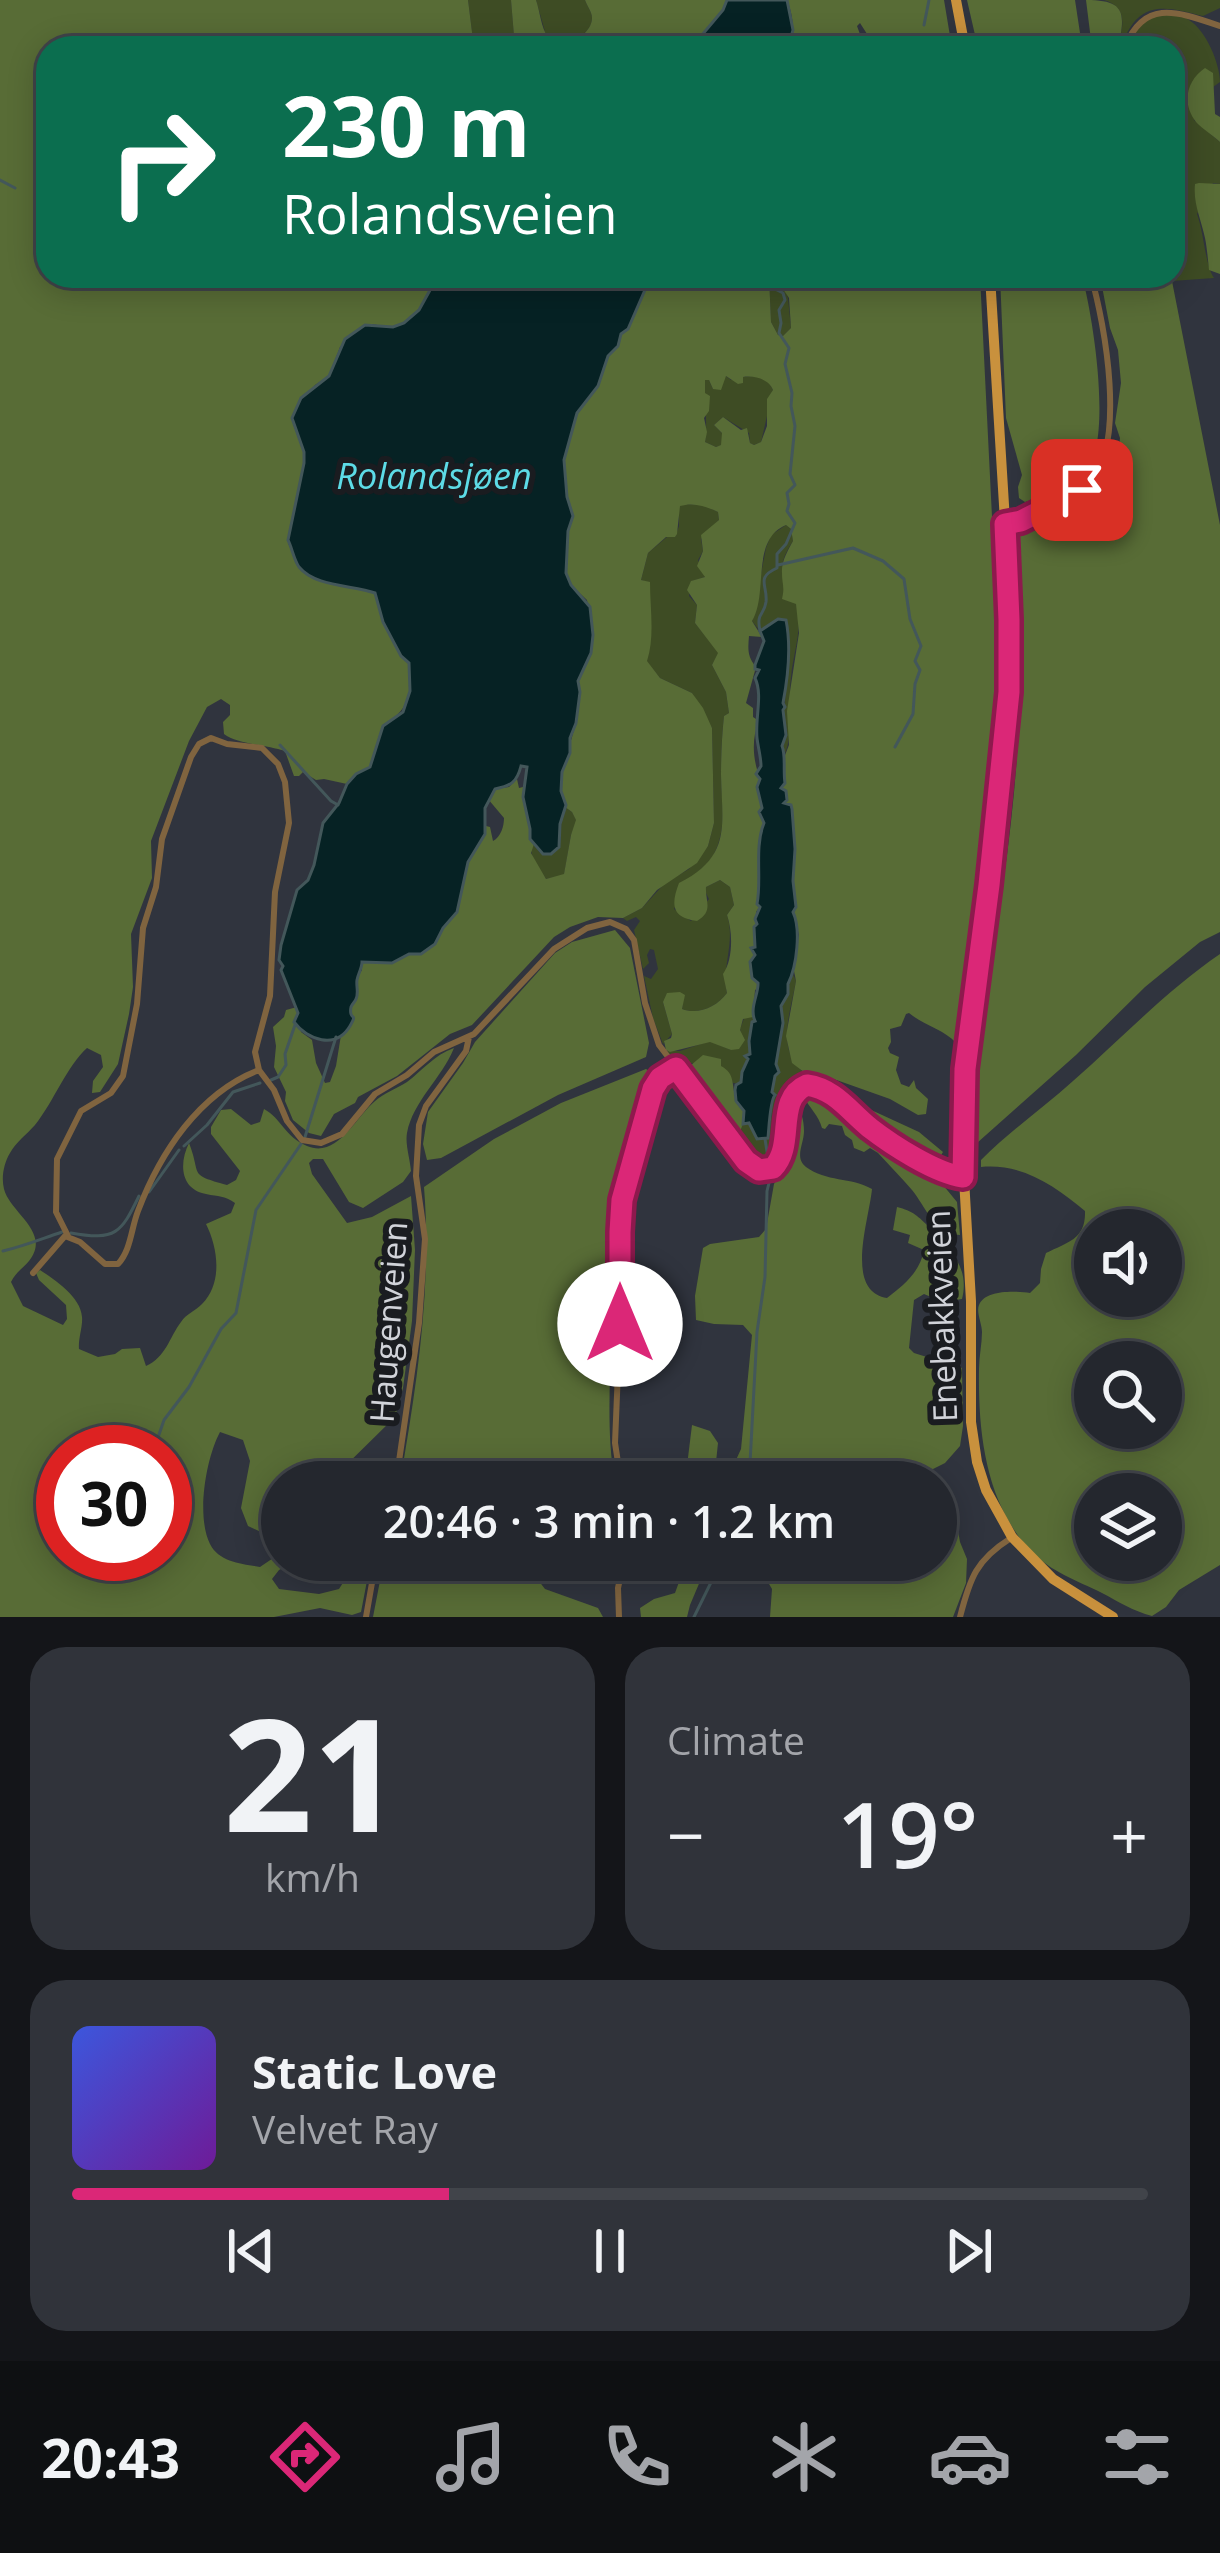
<!DOCTYPE html>
<html lang="en">
<head>
<meta charset="utf-8">
<style>
	body { margin:0; font-family:"Open Sans",sans-serif; background:#30333a; color:#f1f3f6; height:100vh; display:flex; flex-direction:column; font-size:45px; white-space:nowrap }
	* { box-sizing:border-box; margin:0 }
	p { font-size:39px; color:#a3a5aa }
	.icon { flex:none; width:66px; height:66px; fill:none; stroke:currentColor; stroke-width:2; stroke-linecap:round; stroke-linejoin:round }
	.map { position:relative; height:1617px; overflow:hidden }
	.details { display:flex; flex-direction:column; gap:30px; padding:30px; background:#141519; flex:1 }
	.details>* { flex:none }
	.top-card { position:absolute; left:36px; top:36px; width:1149px; height:252px; border-radius:36px; box-shadow:0 6px 30px #0003,0 0 0 3px #41444a; background:#0b6e4f; color:#fff; overflow:hidden }
	.fabs { position:absolute; left:1074px; top:1209px; display:grid; gap:24px }
	.fabs a { display:grid; place-items:center; width:108px; height:108px; border-radius:50%; background:#24272e; box-shadow:0 6px 30px #0003,0 0 0 3px #41444a; font-size:60px }
	.speed { position:absolute; left:36px; top:1425px; display:flex; gap:24px; font-size:60px; font-weight:700; text-align:center }
	.speed>* { display:grid; place-content:center; width:156px; height:156px; border-radius:50%; background:#24272e; box-shadow:0 6px 30px #0003,0 0 0 3px #41444a; line-height:1 }
	.speed .limit { border:18px solid #d22; background:#fff; color:#111 }
	.pin { position:absolute; display:grid; place-items:center; width:102px; height:102px; color:#fff; margin:-51px; border-radius:24px; box-shadow:0 6px 18px #0006 }
	.me { position:absolute; width:132px; margin:-66px; rotate:0deg; stroke-linejoin:round; filter:drop-shadow(0 0 9px #0008) }
	.turn { display:flex; align-items:center; gap:42px; height:252px; padding:0 48px; font-size:54px }
	.turn .icon { width:156px; height:156px; stroke-width:2.5 }
	.turn b { display:block; font-size:84px; line-height:102px }
	.big { font-size:90px; font-weight:600; line-height:1.1 }
	.details .card { flex:1; display:flex; flex-direction:column; justify-content:center; gap:18px; min-width:0; padding:0 42px; border-radius:36px; background:#30333a }
	.details .dial { align-items:center; gap:0 }
	.dial b { font-size:156px; line-height:1 }
	.song { display:flex; align-items:center; gap:36px }
	.cover { width:144px; height:144px; border-radius:18px; background:linear-gradient(135deg,hsl(230 70% 55%),hsl(280 70% 35%)) }
	.played { height:12px; border-radius:6px; background:linear-gradient(90deg,#db2777 35%,#41444a 35%) }
	.keys { display:flex; justify-content:space-around; direction:ltr }
	.heat { display:flex; justify-content:space-between; align-items:center; font-size:66px; direction:ltr }
	.details .tiles { flex:1; display:grid; gap:30px; grid-template-columns:1fr 1fr }
	.card:last-child { grid-column:span 2 }
	.trip { position:absolute; left:261px; top:1461px; width:696px; height:120px; border-radius:60px; background:#24272e; box-shadow:0 6px 30px #0003,0 0 0 3px #41444a; font-weight:600; line-height:120px; text-align:center }
	.menu { display:flex; height:192px; justify-content:space-around; align-items:center; background:#0e1012; color:#a3a5aa }
	.menu .icon { width:84px; height:84px }
	.menu .selected { color:#db2777 }
	.menu b { font-size:54px; color:#f1f3f6 }
	.map>svg:first-child { display:block }
	.green { fill:#3e4c24 }
	.forest { fill:#586c36; fill-rule:evenodd }
	.water { fill:#062224; stroke:#43575a; stroke-width:3 }
	.lines { fill:none; stroke-linecap:round; stroke-linejoin:round }
	.stream { stroke:#43575a; stroke-width:3 }
	.street { stroke:#80643f; stroke-width:6 }
	.primary { stroke:#c9913d; stroke-width:10 }
	.route-casing { stroke:#8e194d; stroke-width:30 }
	.route { stroke:#db2777; stroke-width:21 }
	.labels { text-anchor:middle; dominant-baseline:central; stroke-width:12; stroke-linejoin:round; paint-order:stroke }
	.street-label { font-size:33px; fill:#d1d3d9; stroke:#1a1c20 }
	.water-label { font-size:36px; font-style:italic; fill:#5ddbe6; stroke:#1a1c20 }
</style>
</head>
<body>
<div class="map">
<svg width="1220" height="1617" viewBox="0 0 1220 1617">
	<rect width="100%" height="100%" fill="#30343e"/>
	<path class="green" d="M 468,0 L 511,0 L 515,48 L 474,48 Z
		M 536,0 L 585,0 C 587,6 592,12 592,18 C 592,35 569,43 556,43 L 546,35 Z
		M 1104,0 L 1220,0 L 1220,8 L 1203,16 C 1168,7 1143,0 1126,35 L 1121,33 C 1125,15 1120,5 1104,0 Z
		M 1160,11 C 1169,13 1181,14 1189,20 C 1206,30 1220,64 1220,82 L 1213,87 L 1213,73 L 1194,120 L 1220,142 L 1220,184 L 1213,183 L 1197,214 C 1204,232 1205,265 1214,278 L 1172,281 L 1173,48 L 1141,48 L 1130,40 C 1136,25 1142,13 1160,11 Z
		M 769,276 L 786,276 L 783,284 L 788,298 L 791,328 L 783,336 L 778,335 L 771,322 Z
		M 726,376 L 731,380 C 746,375 766,372 773,390 L 761,442 L 754,445 L 750,443 L 749,433 L 723,417 L 714,425 L 722,433 L 722,445 L 716,447 L 705,442 C 708,423 704,400 705,380 L 709,380 L 713,389 Z
		M 682,504 L 704,505 L 718,512 L 719,520 L 701,539 L 703,551 L 698,560 L 705,577 L 692,581 L 689,596 L 697,605 L 695,623 L 719,653 L 712,665 L 726,692 L 729,713 L 724,716 C 722,734 721,754 721,772 C 721,802 728,828 713,856 C 707,865 701,869 694,876 C 686,885 680,898 674,909 L 691,921 L 709,899 L 705,891 L 706,887 L 720,880 L 730,887 L 734,905 L 727,915 C 736,942 721,968 727,993 C 717,1007 698,1015 682,1009 L 683,1003 L 663,1002 L 672,1034 L 663,1044 L 653,1018 L 644,976 L 651,979 L 658,969 L 654,950 L 650,949 L 647,955 L 649,963 L 643,969 L 634,930 L 640,921 L 636,917 L 627,921 L 623,918 L 642,908 L 665,883 L 689,869 L 708,846 L 714,823 L 712,728 L 692,693 L 660,678 L 646,661 L 650,583 L 641,580 L 648,553 L 667,537 L 675,537 L 679,526 L 679,506 Z
		M 786,525 L 791,529 L 793,541 C 768,578 794,582 798,612 C 801,635 793,655 791,677 C 788,698 793,737 785,753 L 782,746 L 786,735 L 783,709 L 785,707 C 785,679 791,650 787,622 L 784,619 L 760,631 L 752,621 L 766,548 L 771,535 Z
		M 565,807 L 572,812 L 577,821 L 571,835 L 564,875 L 546,879 L 533,860 L 531,849 L 534,844 L 540,853 L 558,848 C 564,834 558,821 565,807 Z
		M 793,974 L 796,981 C 790,1014 774,1055 809,1076 L 808,1079 L 795,1083 C 793,1087 787,1097 786,1101 C 778,1124 789,1154 763,1165 L 747,1154 L 733,1136 L 738,1137 L 740,1126 L 748,1122 L 757,1135 L 757,1138 L 768,1137 L 772,1113 L 770,1100 L 775,1095 L 772,1092 L 775,1076 L 779,1072 L 776,1064 L 783,1023 L 781,1007 Z
		M 745,1016 L 753,1017 L 755,1021 C 750,1035 751,1053 746,1066 C 744,1072 741,1078 740,1084 L 733,1083 L 721,1066 L 690,1063 L 684,1071 L 667,1051 L 680,1051 L 710,1041 L 731,1050 L 741,1034 L 740,1029 Z"/>
	<path class="forest" d="M 0,0 L 468,0 L 474,48 L 48,48 L 48,276 L 435,276 C 431,292 418,317 401,325 C 392,329 380,325 371,324 L 340,347 L 329,376 L 315,385 L 293,424 L 304,452 L 304,463 L 288,543 L 299,567 L 314,579 L 375,593 C 383,616 391,646 409,663 C 412,695 410,708 383,726 L 370,767 L 356,774 L 347,784 L 324,779 L 316,780 L 303,772 L 299,776 L 294,776 L 285,751 C 267,745 237,744 224,734 L 223,722 L 230,715 L 230,705 L 221,699 L 207,707 L 189,741 L 151,841 L 152,878 L 131,934 L 133,987 L 129,1014 L 118,1064 L 100,1092 L 92,1093 L 93,1081 L 103,1067 L 101,1055 L 87,1048 C 67,1066 54,1101 35,1125 C 27,1134 16,1142 10,1153 C 4,1163 1,1177 4,1189 C 10,1213 52,1232 29,1261 C 22,1269 16,1272 11,1282 L 23,1306 L 63,1325 L 67,1319 L 66,1305 L 39,1280 L 36,1273 L 40,1270 C 55,1280 81,1297 82,1317 C 83,1326 78,1339 79,1349 L 98,1357 L 115,1354 L 122,1349 L 140,1348 L 146,1366 C 166,1357 169,1338 181,1322 C 186,1314 195,1311 202,1304 C 223,1283 218,1248 206,1224 L 231,1213 L 235,1203 C 224,1195 219,1197 206,1194 C 180,1189 179,1163 189,1143 C 202,1176 187,1174 227,1185 L 236,1180 L 240,1171 L 211,1134 L 211,1127 L 221,1110 L 231,1109 L 251,1125 L 260,1122 L 264,1109 C 282,1119 284,1136 307,1146 C 337,1159 356,1117 374,1102 C 384,1093 396,1089 407,1082 C 423,1070 434,1055 454,1048 C 442,1078 413,1101 407,1133 C 405,1144 410,1159 411,1171 L 403,1182 L 363,1208 L 349,1202 L 323,1159 L 313,1159 L 309,1163 L 312,1174 L 347,1223 L 372,1217 L 411,1196 L 415,1250 L 412,1321 L 403,1388 L 395,1417 L 329,1482 L 282,1482 L 282,1525 L 273,1533 L 261,1532 L 248,1526 L 241,1508 L 250,1461 L 243,1440 L 220,1432 C 206,1458 196,1516 210,1544 C 219,1562 242,1564 260,1567 L 282,1552 L 282,1560 L 298,1560 L 279,1570 L 272,1579 L 279,1589 L 319,1594 L 339,1589 L 346,1578 L 350,1560 L 371,1560 L 361,1612 L 352,1615 L 320,1608 L 274,1617 L 0,1617 ZM 63,1452 L 165,1452 L 165,1554 L 63,1554 Z
		M 511,0 L 536,0 C 540,11 541,28 548,37 C 560,53 592,36 592,18 C 592,12 587,6 585,0 L 727,0 L 723,10 L 691,48 L 515,48 Z
		M 787,0 L 944,0 L 952,48 L 876,48 L 860,23 L 857,26 L 865,48 L 788,48 C 796,34 793,15 787,0 Z
		M 967,0 L 1075,0 L 1080,33 L 1076,48 L 978,48 Z
		M 1086,0 C 1125,0 1126,12 1118,48 L 1092,48 Z
		M 1205,68 L 1213,73 L 1215,114 L 1220,117 L 1220,142 C 1213,135 1202,129 1196,122 C 1181,103 1187,80 1205,68 Z
		M 1199,183 L 1220,184 L 1220,274 L 1209,270 C 1208,260 1207,248 1205,238 C 1201,219 1193,204 1195,184 Z
		M 651,276 L 769,276 L 771,322 L 778,335 L 783,336 L 791,328 L 789,298 L 783,289 L 786,276 L 980,276 L 999,657 L 997,737 L 955,1093 L 952,1093 C 947,1075 953,1060 956,1043 C 945,1030 923,1025 909,1013 L 906,1014 L 901,1026 L 890,1029 L 891,1042 L 888,1048 L 890,1053 L 899,1057 L 896,1070 L 901,1084 L 909,1087 L 914,1080 L 916,1088 L 928,1099 L 926,1114 L 918,1115 L 890,1099 L 828,1077 L 809,1076 L 792,1063 L 786,1036 L 796,981 L 793,966 L 799,935 L 793,911 L 796,906 L 793,881 L 795,849 L 792,809 L 791,805 L 784,803 L 787,800 L 786,792 L 781,788 L 785,783 L 782,763 L 789,745 L 787,711 L 799,633 L 796,604 L 782,599 C 785,587 782,584 782,573 C 781,562 788,550 793,541 L 791,529 L 786,525 C 750,540 769,593 752,621 L 762,637 L 749,636 C 748,648 747,657 756,667 L 746,703 L 753,708 L 753,717 L 759,721 C 751,739 753,761 760,778 L 757,787 L 762,808 L 759,812 L 764,823 C 753,848 763,879 757,904 L 760,906 L 756,912 L 757,924 L 754,927 L 755,947 L 752,949 L 756,955 L 750,962 L 752,978 L 758,983 L 759,988 L 755,990 L 753,1017 L 743,1019 L 740,1030 L 745,1040 L 739,1049 L 731,1050 L 710,1042 L 670,1052 L 666,1050 L 664,1041 L 671,1038 L 672,1034 L 663,1002 L 667,993 L 680,992 L 685,995 L 682,1009 C 698,1015 717,1007 727,993 L 723,974 C 733,960 733,932 727,915 L 734,905 L 730,887 L 720,880 L 706,887 C 705,901 714,911 697,921 C 671,918 671,904 679,883 C 732,856 722,825 721,775 C 721,756 722,734 724,716 L 729,713 L 726,692 L 712,665 L 718,653 L 695,623 L 697,605 L 687,590 L 691,581 L 705,577 L 697,566 L 703,551 L 701,535 L 719,520 L 718,512 C 705,506 693,502 680,506 L 677,534 L 675,537 L 666,537 L 648,553 L 641,580 L 650,582 C 650,609 655,636 647,661 L 660,678 L 692,693 L 703,708 L 712,728 L 714,823 L 708,846 L 697,863 L 657,890 L 642,908 L 623,918 L 598,917 L 570,927 L 554,937 L 472,1025 L 450,1034 L 397,1076 L 358,1097 L 355,1103 L 334,1114 L 321,1136 L 309,1133 L 293,1120 L 285,1101 L 286,1092 L 274,1067 L 276,1046 L 273,1027 L 284,1017 L 286,1010 L 297,1007 L 301,1032 L 312,1040 L 316,1063 L 325,1083 L 330,1082 L 336,1066 L 341,1035 L 351,1024 L 351,1007 L 358,990 L 357,978 L 362,970 L 361,963 L 381,961 L 388,963 L 409,954 L 424,952 L 435,944 L 443,928 L 457,912 L 468,862 L 485,834 L 486,826 L 490,827 L 493,841 C 501,837 504,826 504,818 L 488,799 L 495,789 L 509,787 L 517,779 L 519,788 L 523,787 L 525,791 L 531,842 L 534,844 L 531,853 L 546,879 L 564,874 L 571,835 L 576,820 L 572,812 L 565,807 L 561,791 L 562,772 L 576,723 L 580,692 L 578,681 L 591,653 L 593,636 L 587,600 L 571,585 L 566,573 L 568,531 L 573,516 L 567,497 L 564,460 L 577,413 L 598,386 L 608,356 L 621,334 L 628,328 ZM 726,376 L 738,384 L 743,383 L 743,377 C 754,375 769,379 773,390 L 767,399 L 767,426 L 761,442 L 754,445 L 750,443 L 747,428 L 741,430 L 723,417 L 714,425 L 722,433 L 721,445 L 716,447 L 705,442 L 707,432 L 704,418 L 709,411 L 710,396 L 705,393 L 705,380 L 709,380 L 713,389 L 721,390 Z
		M 1000,276 L 1082,276 C 1093,316 1114,445 1084,475 C 1069,490 1045,497 1025,502 L 1019,498 L 1018,487 L 1022,475 L 1006,418 Z
		M 1100,276 L 1171,276 L 1220,525 L 1220,932 L 1200,942 L 1145,987 L 1076,1055 L 977,1143 L 972,1139 C 968,1053 990,969 1003,884 C 1014,809 1021,729 1020,654 C 1019,625 1010,558 1020,534 C 1029,513 1063,508 1083,499 L 1096,505 L 1108,493 L 1107,487 L 1118,458 L 1120,438 L 1115,423 L 1121,383 L 1118,350 L 1110,328 Z
		M 615,930 L 630,948 L 649,1043 L 646,1057 L 558,1095 L 441,1158 L 427,1160 L 423,1144 L 428,1112 L 463,1063 L 475,1042 L 555,953 L 572,942 Z
		M 1220,954 L 1220,1565 L 1179,1590 L 1166,1607 L 1152,1616 C 1133,1611 1119,1602 1102,1593 C 1076,1580 1051,1572 1031,1551 C 985,1503 978,1431 979,1369 C 979,1356 982,1344 982,1332 C 982,1324 976,1312 979,1305 C 985,1289 1017,1291 1030,1293 L 1040,1283 L 1041,1269 L 1046,1253 C 1068,1242 1086,1239 1085,1211 C 1055,1186 1022,1163 981,1167 L 981,1160 C 1010,1131 1043,1108 1073,1081 C 1122,1038 1166,991 1220,954 ZM 1095,1230 L 1161,1230 L 1161,1296 L 1095,1296 ZM 1095,1362 L 1161,1362 L 1161,1428 L 1095,1428 ZM 1095,1494 L 1161,1494 L 1161,1560 L 1095,1560 Z
		M 703,1055 L 721,1059 L 721,1066 C 736,1074 731,1085 736,1098 C 737,1102 741,1106 744,1111 L 743,1115 L 745,1118 L 738,1137 L 733,1136 L 684,1071 Z
		M 646,1069 L 654,1074 C 604,1156 611,1261 610,1353 C 610,1396 607,1439 615,1482 L 602,1482 L 606,1469 C 591,1455 577,1469 566,1482 L 400,1482 C 417,1384 432,1287 424,1187 L 494,1139 L 561,1103 Z
		M 809,1090 L 824,1097 L 943,1185 L 957,1202 L 960,1235 C 934,1234 926,1207 912,1190 C 901,1177 889,1165 878,1153 L 870,1148 L 864,1152 L 854,1148 L 852,1140 L 845,1135 L 842,1126 L 829,1124 L 825,1129 L 822,1128 C 819,1116 809,1107 803,1096 Z
		M 796,1102 C 801,1111 804,1120 804,1131 C 804,1144 794,1158 806,1167 C 826,1182 851,1177 872,1189 C 869,1221 844,1291 887,1298 C 904,1285 920,1272 924,1250 L 908,1243 L 910,1235 L 893,1230 L 897,1207 C 913,1211 918,1216 930,1228 C 950,1250 970,1267 962,1299 L 943,1302 L 924,1294 L 914,1300 L 909,1348 L 914,1353 L 962,1368 L 963,1426 L 960,1446 L 945,1463 L 923,1474 L 892,1482 L 726,1482 L 741,1449 L 752,1335 L 743,1325 L 714,1324 L 696,1320 L 695,1296 L 703,1248 L 710,1244 L 759,1237 L 766,1229 L 774,1184 L 788,1158 L 791,1106 Z
		M 856,1103 L 919,1132 L 943,1152 L 940,1157 L 934,1157 L 866,1120 L 854,1107 Z
		M 692,1425 L 710,1431 L 718,1443 L 716,1462 L 707,1482 L 685,1482 Z
		M 936,1495 L 953,1503 L 960,1542 L 967,1559 L 966,1583 L 953,1617 L 770,1617 L 772,1589 L 755,1560 L 936,1560 Z
		M 384,1560 L 539,1560 L 535,1576 L 545,1589 L 598,1608 L 603,1617 L 373,1617 Z
		M 687,1560 L 709,1560 L 690,1605 L 687,1617 L 641,1617 L 640,1608 L 654,1599 L 675,1593 Z"/>
	<path class="water" d="M 727,0 L 787,0 L 793,30 L 788,48 L 691,48 L 723,10 Z
		M 435,276 L 651,276 L 628,329 L 621,334 L 618,346 L 608,356 L 598,386 L 577,413 L 564,460 L 567,497 L 573,516 L 568,531 L 566,573 L 571,585 L 590,607 L 593,635 L 591,653 L 578,681 L 580,692 L 576,723 L 570,738 L 570,753 L 562,772 L 561,791 L 566,805 L 560,824 L 559,847 L 551,854 L 543,854 L 530,839 L 530,829 L 523,797 L 527,767 L 521,766 C 517,782 511,786 495,789 L 485,808 L 485,834 L 468,862 L 457,912 L 443,928 L 435,944 L 421,954 L 409,954 L 392,963 L 362,962 C 362,968 358,974 357,980 C 356,986 359,993 356,999 C 355,1002 352,1004 351,1007 C 348,1022 359,1011 350,1026 C 336,1050 307,1040 294,1022 L 298,1013 L 281,970 L 283,966 L 279,960 L 281,945 L 297,890 L 308,880 L 314,865 L 323,823 L 339,803 L 347,784 L 356,774 L 370,767 L 383,726 L 403,712 L 410,691 L 409,663 L 401,656 L 383,622 L 375,593 C 353,585 315,587 299,567 C 294,560 292,548 288,540 L 304,463 L 304,452 L 292,418 L 301,398 L 329,376 L 345,339 L 365,325 L 393,327 L 404,323 L 419,310 L 435,281 Z
		M 778,619 L 786,620 C 791,645 788,677 783,703 L 785,707 L 783,710 L 786,735 L 782,746 C 786,755 783,771 785,783 L 781,788 L 786,791 L 787,800 L 784,803 L 791,805 L 792,809 L 795,849 L 793,881 L 796,907 L 793,912 C 801,929 797,966 788,984 L 788,994 L 781,1006 L 783,1023 L 776,1064 L 779,1072 L 775,1076 L 772,1092 L 775,1095 C 770,1100 769,1128 768,1138 L 757,1139 L 749,1123 L 743,1124 L 744,1111 L 736,1101 L 735,1090 L 736,1085 L 741,1082 L 742,1072 L 748,1059 L 745,1056 L 750,1054 L 749,1041 L 752,1022 L 755,1021 C 749,1008 759,993 758,983 L 752,978 L 750,962 L 755,955 L 751,948 L 755,947 L 754,927 L 757,924 L 755,919 L 760,907 L 757,904 C 762,880 754,847 764,823 L 759,812 L 762,808 L 757,787 L 760,779 L 756,774 L 761,766 C 761,757 758,747 757,738 C 755,717 763,695 755,678 L 759,670 L 755,669 L 755,665 L 764,641 L 760,631 Z"/>
	<g class="lines">
		<path class="stream" d="M 924,25 L 929,0
			M 0,180 L 15,188
			M 778,565 L 853,548 L 883,561 L 904,579 L 910,619 L 921,646 L 915,661 L 920,670 L 915,684 L 913,714 L 895,747
			M 760,631 C 756,612 764,616 766,602 C 768,585 755,578 777,568 L 777,554 L 786,544 L 795,523 L 787,511 L 789,504 L 787,493 L 795,485 L 790,474 L 795,426 L 791,406 L 792,393 L 785,364 L 789,348 L 779,333 L 781,323 L 779,310 L 785,300 L 783,293 L 773,288 L 772,276
			M 280,745 L 331,801 L 338,805
			M 271,1080 L 278,1077 L 286,1065 L 285,1054 L 295,1025
			M 305,1137 L 336,1037
			M 765,1139 L 769,1164
			M 184,1146 L 207,1125 L 233,1092 L 260,1083
			M 149,1192 L 179,1150
			M 71,1233 C 116,1241 121,1233 139,1196
			M 3,1251 C 24,1246 41,1239 62,1232
			M 153,1452 L 164,1420 L 189,1387 L 221,1329 L 236,1313 L 256,1210 L 301,1144
			M 749,1482 L 757,1332 L 765,1277 L 767,1191 L 771,1175
			M 694,1617 L 722,1560"/>
		<path class="street" d="M 1124,48 C 1145,0 1173,10 1220,26
			M 1006,524 C 1020,523 1028,516 1040,510 C 1057,503 1076,498 1089,484 C 1127,444 1105,325 1091,276
			M 68,1236 L 56,1212 L 57,1159 L 81,1111 L 111,1093 L 123,1076 L 137,1004 L 143,928 L 156,887 L 162,839 L 191,757 L 199,744 L 211,738 L 227,744 L 262,748 L 278,764 L 285,782 L 289,823 L 275,892 L 270,996 L 255,1052 L 259,1070 L 274,1090 L 287,1121 L 302,1140 L 321,1143 L 342,1134 L 375,1094 L 407,1075 L 434,1052 L 474,1034 L 554,949 L 587,928 L 610,922 L 626,929 L 634,940 L 645,1003 L 659,1045 L 750,1164 C 810,1200 762,1069 819,1087 C 837,1093 850,1110 864,1122 C 886,1142 934,1173 963,1177
			M 33,1273 L 65,1236 L 80,1242 L 105,1264 L 118,1264 C 131,1250 131,1229 138,1211 C 160,1153 199,1093 259,1070
			M 396,1482 L 419,1323 L 425,1239 L 416,1176 L 419,1125 L 426,1106 L 466,1051 L 469,1037
			M 621,1482 L 615,1443 L 620,1323 L 621,1210 L 630,1165 L 654,1089 L 660,1078 L 676,1068
			M 366,1617 L 376,1560
			M 619,1617 L 618,1588 L 624,1560
			M 960,1617 C 970,1578 976,1560 1011,1538"/>
		<path class="primary" d="M 956,0 L 965,48
			M 990,276 L 1007,554 L 1010,659 L 998,803 L 963,1089 L 963,1161 L 971,1301 L 971,1422 L 977,1462 L 986,1490 L 1012,1537 L 1053,1579 L 1113,1617"/>
	</g>
	<g class="lines">
		<g class="route-casing">
			<path id="route" d="M 620,1324 L 620,1232 L 622,1200 L 653,1089 L 660,1078 L 676,1068 L 746,1161 L 759,1170 L 773,1168 C 796,1145 774,1099 807,1085 C 835,1089 849,1111 870,1128 C 892,1145 935,1173 963,1177 L 965,1069 L 989,885 L 1009,692 L 1009,620 L 1005,524 L 1021,521 L 1082,490"/>
		</g>
		<use href="#route" class="route"/>
	</g>
	<g class="labels">
		<g class="street-label">
			<text transform="translate(941 1316) rotate(-92)">Enebakkveien</text>
			<text transform="translate(388 1322) rotate(-86)">Haugenveien</text>
		</g>
		<g class="water-label">
			<text x="434" y="475">Rolandsjøen</text>
		</g>
	</g>
</svg>
<div class="fabs">
<a><svg class="icon" aria-label="sound" viewBox="0 0 24 24"><path d="M4 9h4l5-4v14l-5-4H4zM17 9q2 3 0 6"/></svg></a>
<a><svg class="icon" aria-label="search" viewBox="0 0 24 24"><circle cx="10" cy="10" r="6"/><path d="M15 15l6 6"/></svg></a>
<a><svg class="icon" aria-label="layers" viewBox="0 0 24 24"><path d="M12 4l9 5-9 5-9-5zM3 14l9 5 9-5"/></svg></a>
</div>
<div class="speed"><div class="limit">30</div></div>
<div class="pin" style="left:1082px;top:490px;background:#d93025"><svg class="icon" aria-label="arrive" viewBox="0 0 24 24"><path d="M6 21V4h12l-3 4 3 4H6"/></svg></div>
<svg class="me" style="left:620px;top:1324px" viewBox="-20 -20 40 40"><circle r="19" fill="#fff"/><path d="M0-13L10 11 0 6-10 11z" fill="#db2777"/></svg>
<div class="trip">20:46 · 3 min · 1.2 km</div>
<div class="top-card">
<div class="turn"><svg class="icon" aria-label="right" viewBox="0 0 24 24"><path d="M7 20v-9h11M14 6l5 5-5 5"/></svg><div><b>230 m</b>Rolandsveien</div></div>
</div>
</div>
<section class="details">
<div class="tiles">
<div class="card dial"><b>21</b><p>km/h</p></div>
<div class="card"><p>Climate</p>
<div class="heat"><a>−</a><b class="big">19°</b><a>+</a></div>
</div>
<div class="card">
<div class="song"><i class="cover"></i><div><b>Static Love</b><p>Velvet Ray</p></div></div>
<div class="played"></div>
<div class="keys"><svg class="icon" aria-label="previous" viewBox="0 0 24 24"><path d="M18 5L8 12l10 7zM5 5v14"/></svg><svg class="icon" aria-label="pause" viewBox="0 0 24 24"><path d="M8 5v14M16 5v14"/></svg><svg class="icon" aria-label="next" viewBox="0 0 24 24"><path d="M6 5l10 7-10 7zM19 5v14"/></svg></div>
</div>
</div>
</section>
<nav class="menu">
<b>20:43</b>
<svg class="icon selected" aria-label="directions" viewBox="0 0 24 24"><path d="M12 3l9 9-9 9-9-9zM9 14v-3h6M13 9l2 2-2 2"/></svg>
<svg class="icon" aria-label="music" viewBox="0 0 24 24"><path d="M9 18V5l10-2v13"/><circle cx="6" cy="18" r="3"/><circle cx="16" cy="16" r="3"/></svg>
<svg class="icon" aria-label="phone" viewBox="0 0 24 24"><path d="M5 4h4l2 5-3 2q2 4 5 5l2-3 5 2v4C11 20 4 13 5 4z"/></svg>
<svg class="icon" aria-label="climate" viewBox="0 0 24 24"><path d="M12 3v18M4 7l16 10M4 17L20 7"/></svg>
<svg class="icon" aria-label="car" viewBox="0 0 24 24"><path d="M5 17H2v-5l4-1 3-4h7l3 4 3 1v5h-3M9 17h6M6 11h13"/><circle cx="7" cy="17" r="2"/><circle cx="17" cy="17" r="2"/></svg>
<svg class="icon" aria-label="filters" viewBox="0 0 24 24"><path d="M4 7h16M4 17h16"/><circle cx="9" cy="7" r="2"/><circle cx="15" cy="17" r="2"/></svg>
</nav>
</body>
</html>
